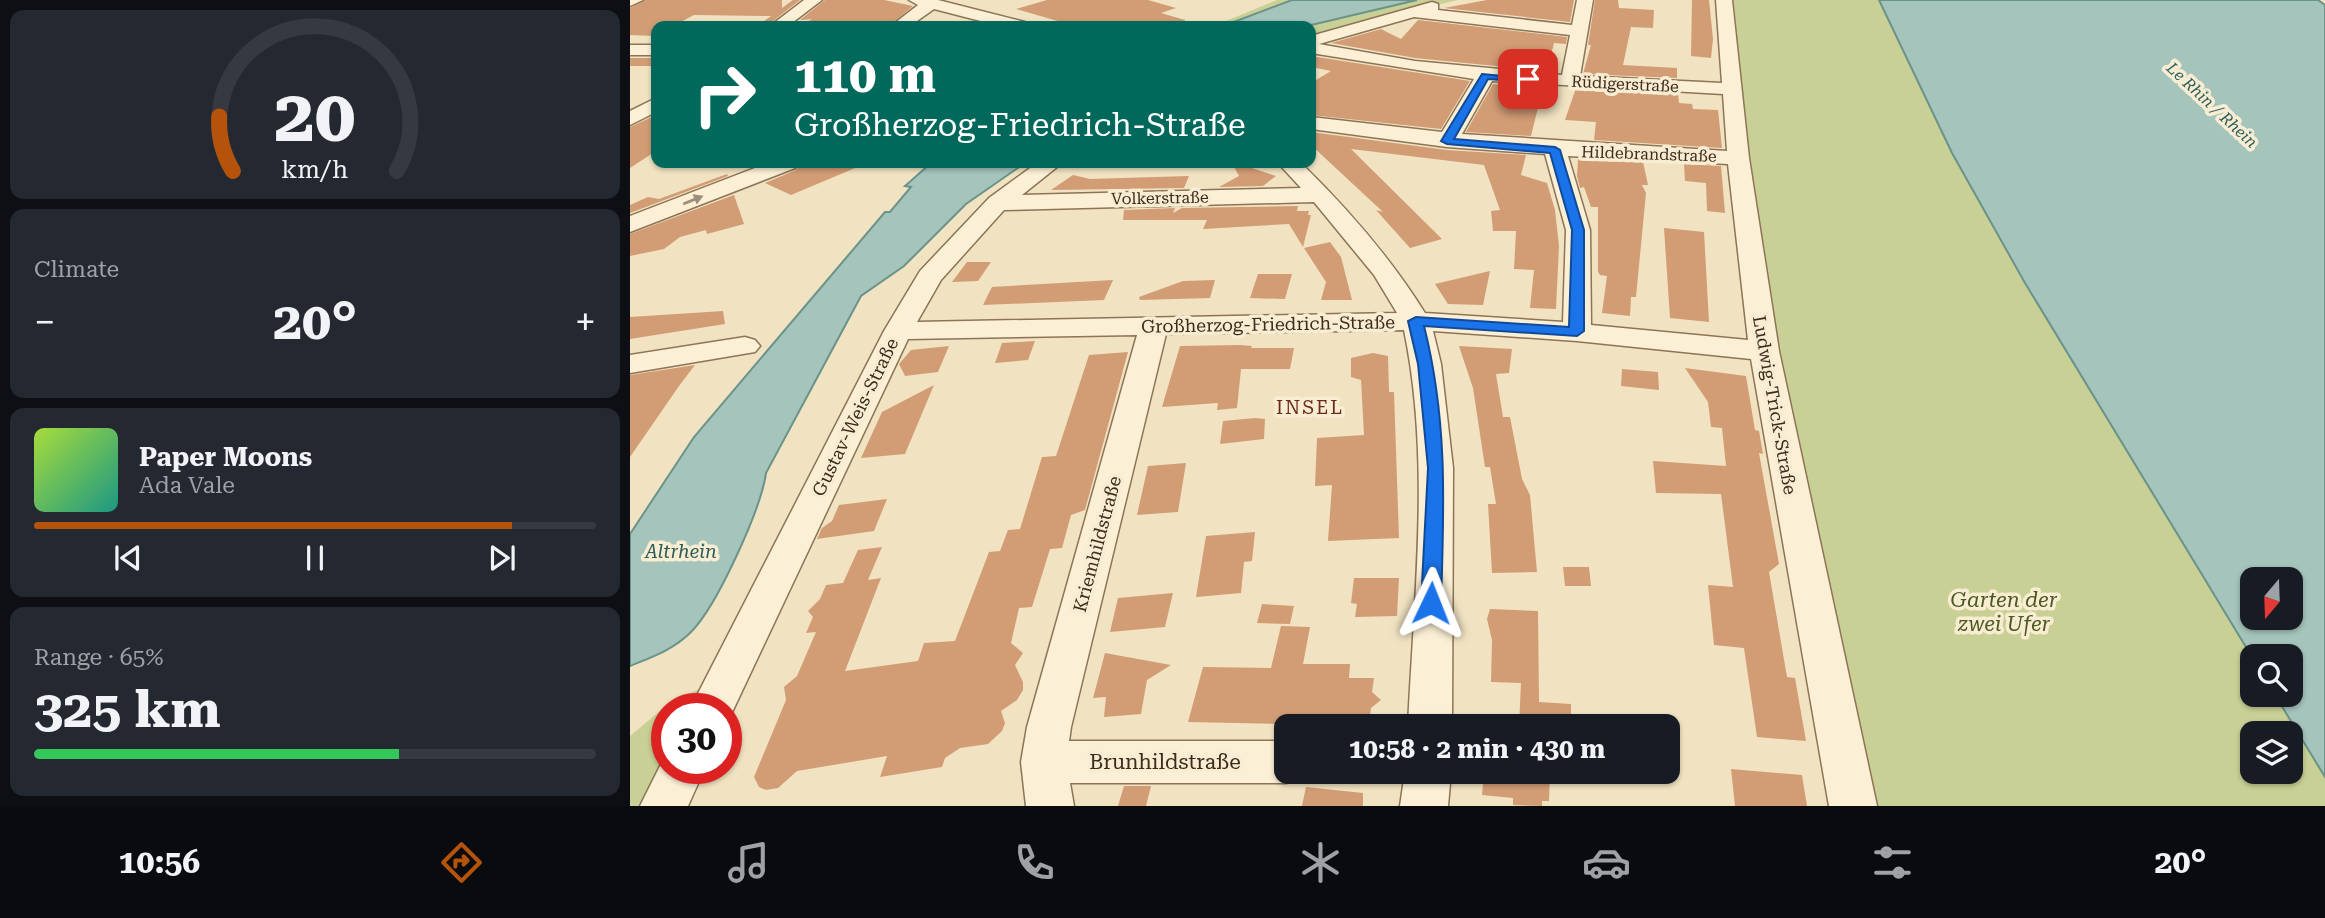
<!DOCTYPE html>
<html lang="en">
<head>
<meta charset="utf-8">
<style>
	body { margin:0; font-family:"Roboto Serif",serif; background:#242831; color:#f1f3f6; height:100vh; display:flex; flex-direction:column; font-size:26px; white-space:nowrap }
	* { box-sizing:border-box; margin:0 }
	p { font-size:23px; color:#9ea1a6 }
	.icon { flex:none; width:38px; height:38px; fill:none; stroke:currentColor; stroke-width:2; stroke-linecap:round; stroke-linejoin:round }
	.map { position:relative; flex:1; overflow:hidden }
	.sheet { display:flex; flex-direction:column; gap:10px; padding:10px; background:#0d0f14; width:630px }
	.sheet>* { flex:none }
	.banner { position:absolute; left:21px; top:21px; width:665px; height:147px; border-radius:14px; box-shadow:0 2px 5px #0004; background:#00695c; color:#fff; overflow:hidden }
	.needle { width:46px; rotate:199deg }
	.buttons { position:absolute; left:1610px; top:567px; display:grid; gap:14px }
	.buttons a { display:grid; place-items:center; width:63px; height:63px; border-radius:14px; background:#171b24; box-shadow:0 2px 5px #0004; font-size:35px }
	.speed { position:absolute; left:21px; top:693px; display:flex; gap:14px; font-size:35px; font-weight:700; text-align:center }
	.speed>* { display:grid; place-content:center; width:91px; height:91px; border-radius:50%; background:#171b24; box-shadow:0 2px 5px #0004; line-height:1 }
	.speed .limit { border:10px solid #d22; background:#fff; color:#111 }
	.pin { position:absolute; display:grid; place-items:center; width:60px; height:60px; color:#fff; margin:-30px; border-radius:14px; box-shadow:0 4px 10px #0006 }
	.me { position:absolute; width:77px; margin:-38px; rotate:2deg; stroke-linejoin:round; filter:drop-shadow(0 0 5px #0008) }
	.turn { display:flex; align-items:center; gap:24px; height:147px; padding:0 28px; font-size:32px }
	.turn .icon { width:91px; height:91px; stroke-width:2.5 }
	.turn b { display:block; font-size:49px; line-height:60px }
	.big { font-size:52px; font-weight:700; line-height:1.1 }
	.sheet .card { flex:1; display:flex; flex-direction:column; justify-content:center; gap:10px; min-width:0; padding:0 24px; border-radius:14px; background:#242831 }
	.sheet .dial { align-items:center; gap:0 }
	.dial svg { height:182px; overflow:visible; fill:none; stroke:#363941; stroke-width:7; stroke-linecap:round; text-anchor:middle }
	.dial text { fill:#f1f3f6; stroke:none }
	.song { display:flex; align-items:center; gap:21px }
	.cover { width:84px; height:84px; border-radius:10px; background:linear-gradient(135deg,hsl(80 70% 55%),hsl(170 70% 35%)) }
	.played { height:7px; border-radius:4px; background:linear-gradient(90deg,#b45309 85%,#363941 85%) }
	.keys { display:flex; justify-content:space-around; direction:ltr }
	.heat { display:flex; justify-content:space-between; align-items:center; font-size:38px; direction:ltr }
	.charge { height:10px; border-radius:5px; background:linear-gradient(90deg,#34c759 65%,#363941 0) }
	.trip { position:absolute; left:644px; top:714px; width:406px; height:70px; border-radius:14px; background:#171b24; box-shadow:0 2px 5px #0004; font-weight:700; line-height:70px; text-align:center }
	.tabs { display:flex; height:112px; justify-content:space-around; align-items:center; background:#090b0e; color:#9ea1a6 }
	.tabs .icon { width:49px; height:49px }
	.tabs .active { color:#b45309 }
	.tabs b { font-size:32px; color:#f1f3f6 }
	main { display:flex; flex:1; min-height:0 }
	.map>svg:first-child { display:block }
	.green { fill:#c9d095; fill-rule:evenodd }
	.water { fill:#a5c4bb; stroke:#6a9389; stroke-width:2; fill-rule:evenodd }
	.building { fill:#d29c75 }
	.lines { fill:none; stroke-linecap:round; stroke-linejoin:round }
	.minor-casing { stroke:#8d7457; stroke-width:3 }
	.minor { fill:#fbf0d6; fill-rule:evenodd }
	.oneway { fill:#9b8e7a }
	.route { fill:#1a73e8; stroke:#114b97; stroke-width:2 }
	.labels { text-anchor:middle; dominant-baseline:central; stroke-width:7; stroke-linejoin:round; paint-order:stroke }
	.far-street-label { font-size:16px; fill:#3b2c1d; stroke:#f8edd2 }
	.far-water-label { font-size:16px; font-style:italic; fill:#2b5c59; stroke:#f8edd2 }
	.street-label { font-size:18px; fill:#3b2c1d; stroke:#f8edd2 }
	.neighbourhood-label { font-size:19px; letter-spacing:2px; fill:#6b2b19; stroke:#f8edd2 }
	.water-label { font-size:19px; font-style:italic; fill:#2b5c59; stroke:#f8edd2 }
	.near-park-label { font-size:21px; font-style:italic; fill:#4b5922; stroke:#f8edd2 }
	.near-street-label { font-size:21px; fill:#3b2c1d; stroke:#f8edd2 }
</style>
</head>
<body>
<main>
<section class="sheet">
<div class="card dial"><svg viewBox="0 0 100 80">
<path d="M14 69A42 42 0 1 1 86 69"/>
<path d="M14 69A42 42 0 0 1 8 45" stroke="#b45309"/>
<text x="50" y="56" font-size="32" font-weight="700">20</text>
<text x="50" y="72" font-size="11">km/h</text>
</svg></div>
<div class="card"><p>Climate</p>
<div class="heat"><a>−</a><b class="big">20°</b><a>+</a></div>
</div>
<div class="card">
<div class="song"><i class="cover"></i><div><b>Paper Moons</b><p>Ada Vale</p></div></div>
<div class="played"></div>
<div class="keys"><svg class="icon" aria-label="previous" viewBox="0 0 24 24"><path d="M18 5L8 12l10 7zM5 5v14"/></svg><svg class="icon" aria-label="pause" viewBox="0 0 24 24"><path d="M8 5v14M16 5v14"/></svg><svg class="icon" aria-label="next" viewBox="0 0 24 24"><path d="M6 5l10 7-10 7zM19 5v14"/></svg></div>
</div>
<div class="card"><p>Range · 65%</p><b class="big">325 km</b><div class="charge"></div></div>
</section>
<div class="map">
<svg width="1695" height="806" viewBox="0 0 1695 806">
	<rect width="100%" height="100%" fill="#f1e3c2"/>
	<path class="green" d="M 647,0 L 828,0 L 721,25 L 681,38 L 681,26 L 584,26 Z
		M 1088,0 L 1249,0 L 1322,153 L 1395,283 L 1622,657 L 1622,695 L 1645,695 L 1695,777 L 1695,806 L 1221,806 ZM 1622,733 L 1661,733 L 1661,772 L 1622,772 Z
		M 72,688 L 61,709 L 37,709 L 37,753 L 8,806 L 0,806 L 0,736 L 42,701 Z"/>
	<path class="water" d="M 662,0 L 787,0 L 677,26 L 593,26 Z
		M 1249,0 L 1688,0 L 1695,5 L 1695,777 L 1645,695 L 1661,695 L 1661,656 L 1622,657 L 1395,283 L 1322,153 ZM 1622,579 L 1661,579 L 1661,618 L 1622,618 Z
		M 301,163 L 395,163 L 336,204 L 274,266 L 231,296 L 136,473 C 131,509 87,606 61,632 C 43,650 22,657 0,666 L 0,534 L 64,437 L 255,212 L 260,212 L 281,187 L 275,186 Z"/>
	<path class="building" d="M 15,0 L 152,0 L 152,8 L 163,0 L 170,0 L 143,21 L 134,21 L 141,16 L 64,15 L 43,26 L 26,26 L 25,36 L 0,35 L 0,8 Z
		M 195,0 L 254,0 L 283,6 L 259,26 L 170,26 L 182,19 L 170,20 Z
		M 417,0 L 518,0 L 546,8 L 531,13 L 555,20 L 555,26 L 445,26 L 386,9 Z
		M 857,0 L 944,0 L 940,22 L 814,8 Z
		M 965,0 L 988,0 L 989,8 L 1024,10 L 1023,28 L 1001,27 L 993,65 L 1047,68 L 1047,78 L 953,74 L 961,45 L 958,45 Z
		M 1062,0 L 1079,0 L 1083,39 L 1081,58 L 1061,56 Z
		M 788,20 L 937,37 L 936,44 L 924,43 L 917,71 L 785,58 L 701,43 L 751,29 L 771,39 Z
		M 681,56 L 840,81 L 811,129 L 681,115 L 681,83 L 701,71 L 682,67 L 685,65 L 681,63 Z
		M 0,58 L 26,58 L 26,66 L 0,66 Z
		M 863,84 L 913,87 L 901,136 L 836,132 Z
		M 946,88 L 1048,94 L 1049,103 L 1062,104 L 1063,109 L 1088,110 L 1092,148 L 964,140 L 966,122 L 935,120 Z
		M 26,115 L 26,151 L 0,168 L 0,127 Z
		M 681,132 L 817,150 L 896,155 L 891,175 L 917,183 L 925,210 L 929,246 L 926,309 L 900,308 L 904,270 L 884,269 L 886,231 L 863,231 L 861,211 L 870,210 L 854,165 L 721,149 L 812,239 L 780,248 L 746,210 L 753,212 L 681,145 Z
		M 948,159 L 1013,162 L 1018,185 L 1012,185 L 1016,193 L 1006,297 L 1001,297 L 1000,316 L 972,313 L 977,276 L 970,275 L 968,272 L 968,207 L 961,207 L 954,187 L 950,188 L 947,176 Z
		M 171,163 L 237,163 L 161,195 L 135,183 L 166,170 Z
		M 602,163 L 607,163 L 646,176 L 633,186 L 589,187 L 609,176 Z
		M 1054,164 L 1091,166 L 1095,213 L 1077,211 L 1076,183 L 1055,181 Z
		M 97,174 L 98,176 L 0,213 L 0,205 L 18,197 L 29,199 Z
		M 443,175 L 460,179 L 559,176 L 554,188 L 421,190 Z
		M 104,195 L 114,224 L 77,234 L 76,230 L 50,237 L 34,249 L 0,256 L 0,234 Z
		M 668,206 L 667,211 L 679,211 L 678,215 L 681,215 L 673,247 L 659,224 L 573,229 L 577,220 L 493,220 L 494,210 L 545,208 L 543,213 L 552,208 Z
		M 1034,228 L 1074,232 L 1079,322 L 1040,318 Z
		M 700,242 L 711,257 L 722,300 L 691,300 L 696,282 L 674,248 Z
		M 337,262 L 361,262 L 348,281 L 322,282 Z
		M 860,271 L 853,305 L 818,304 L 805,284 Z
		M 628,274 L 662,274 L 655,299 L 620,298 Z
		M 483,280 L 474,300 L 353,305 L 362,287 Z
		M 585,280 L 580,298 L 510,300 L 509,297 L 553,281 Z
		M 93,311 L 95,324 L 0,339 L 0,317 Z
		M 405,341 L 398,360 L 365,363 L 372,343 Z
		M 610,345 L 622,346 L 621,348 L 664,348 L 660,369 L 611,369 L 607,408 L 587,410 L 588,403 L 532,407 L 550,346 Z
		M 319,346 L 308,372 L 275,376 L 269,364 L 281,350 Z
		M 829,346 L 882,349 L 879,373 L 866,374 L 873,417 L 880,417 L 892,479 L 900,495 L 907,572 L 862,573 L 858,504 L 866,504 L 860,467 L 855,467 L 843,388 Z
		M 498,352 L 455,510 L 441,515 L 432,548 L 420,549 L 402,607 L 389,608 L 381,643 L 393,653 L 385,665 L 393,682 L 393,690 L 387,700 L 371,711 L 375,723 L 372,731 L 358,744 L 330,748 L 315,758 L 312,767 L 250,777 L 257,756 L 167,771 L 148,788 L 136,790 L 129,787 L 124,777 L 156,700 L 154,687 L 167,676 L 186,632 L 176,633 L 183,617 L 178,611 L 190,599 L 196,585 L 213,583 L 228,550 L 252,547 L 238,580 L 251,578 L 215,671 L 288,661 L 294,643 L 325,641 L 359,552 L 370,551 L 378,530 L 390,529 L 412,457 L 426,456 L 459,355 Z
		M 743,353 L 758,356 L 759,392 L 764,392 L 769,538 L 698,541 L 702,485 L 685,486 L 687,438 L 734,435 L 731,380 L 721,377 L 721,358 Z
		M 65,365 L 49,386 L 0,457 L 0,375 Z
		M 1055,368 L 1116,376 L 1125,430 L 1129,431 L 1133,454 L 1129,453 L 1149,564 L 1139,572 L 1157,677 L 1165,678 L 1176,741 L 1127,737 L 1114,648 L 1084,645 L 1078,585 L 1103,587 L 1091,494 L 1026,493 L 1023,461 L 1096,466 L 1092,428 L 1081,427 L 1078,402 Z
		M 992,369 L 1028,372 L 1029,390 L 991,386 Z
		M 304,385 L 275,454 L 231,458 L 252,412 Z
		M 625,418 L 635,419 L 634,439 L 590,444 L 593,421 Z
		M 556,463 L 548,512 L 507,515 L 518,466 Z
		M 257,499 L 244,531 L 187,539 L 192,528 L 202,521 L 209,505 Z
		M 625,532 L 622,561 L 614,562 L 611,593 L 566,597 L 576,536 Z
		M 933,567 L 959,567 L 961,586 L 935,586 Z
		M 724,578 L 769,578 L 767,616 L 725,617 L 727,604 L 721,603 Z
		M 543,593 L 535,627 L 480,632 L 488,598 Z
		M 632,604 L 664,606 L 660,624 L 627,623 Z
		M 860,609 L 908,611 L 909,702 L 941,704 L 941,726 L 889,726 L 891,683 L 861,682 L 862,640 L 857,619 Z
		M 651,626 L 680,627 L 673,664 L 720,664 L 719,678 L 744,678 L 742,692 L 751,700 L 741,708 L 739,724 L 649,720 L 648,724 L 558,722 L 573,667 L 641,668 Z
		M 475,653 L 541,665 L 517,680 L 511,714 L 474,717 L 476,697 L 463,698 Z
		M 1101,769 L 1172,775 L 1177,806 L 1105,806 Z
		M 854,772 L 920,772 L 919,801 L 912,801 L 912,806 L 883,805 L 883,798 L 852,795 Z
		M 494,786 L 521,786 L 516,806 L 488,806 Z
		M 676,787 L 733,793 L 733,806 L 672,806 Z"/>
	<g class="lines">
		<g class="minor-casing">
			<path id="minor" d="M 0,0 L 13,0 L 0,6 Z
				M 174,0 L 192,0 L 158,26 L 140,26 Z
				M 279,0 L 308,0 L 395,22 L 397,26 L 370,26 L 304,9 L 280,26 L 261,26 L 288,5 Z
				M 947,0 L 963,0 L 950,76 L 1092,83 L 1086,0 L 1102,0 L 1119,158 L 1149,351 L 1247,806 L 1199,806 L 1121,359 L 947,341 L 803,331 L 811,364 L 823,468 L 822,726 L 778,726 C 784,595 801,459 774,330 L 536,334 L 441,727 L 439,741 L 656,741 L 656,772 L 674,772 L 672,777 L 656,783 L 440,783 L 444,806 L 396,806 L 391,762 L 397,727 L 507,335 L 278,339 L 97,723 L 96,709 L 60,709 L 254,331 L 290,271 L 359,198 L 407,163 L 432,163 L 392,195 L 671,188 L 648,163 L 671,163 C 718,209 760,257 795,313 L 933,322 L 936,230 L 915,154 L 817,147 L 681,129 L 681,117 L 812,132 L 844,79 L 681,53 L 681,36 L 802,2 L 808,4 L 808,10 L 942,25 ZM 784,17 L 940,35 L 932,75 L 785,61 L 689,44 ZM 862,81 L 1093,94 L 1097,151 L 832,134 ZM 938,156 L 1098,164 L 1118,340 L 961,325 L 960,230 ZM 684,202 L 744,275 L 767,313 L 287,322 L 311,280 L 374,210 Z
				M 0,45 L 26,45 L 26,55 L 0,55 Z
				M 26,98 L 26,112 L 0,125 L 0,111 Z
				M 138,163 L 168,163 L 165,168 L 0,232 L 0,216 Z
				M 115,337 L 125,340 L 130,346 L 125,352 L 0,373 L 0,355 Z
				M 37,752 L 37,768 L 75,768 L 58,806 L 10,806 Z
				M 775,772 L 821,772 L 818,806 L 770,806 Z"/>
		</g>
		<use href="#minor" class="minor"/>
	</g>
	<defs><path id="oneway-solid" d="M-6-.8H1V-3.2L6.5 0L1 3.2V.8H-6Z" transform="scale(1.75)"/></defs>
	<use class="oneway" href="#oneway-solid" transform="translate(63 200) rotate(-22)"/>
	<path class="route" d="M 852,74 L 903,79 L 898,82 L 858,79 L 824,139 L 925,147 L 930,150 L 954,230 L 954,331 L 947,336 L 794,326 C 818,421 814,507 811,603 L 808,609 L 794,609 L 791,603 L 798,468 L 788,364 L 778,321 L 786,317 L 939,327 L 942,230 L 920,153 L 817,144 L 811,141 Z"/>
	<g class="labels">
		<g class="far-street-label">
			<text transform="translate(995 84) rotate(3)">Rüdigerstraße</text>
			<text transform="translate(1019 154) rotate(2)">Hildebrandstraße</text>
			<text transform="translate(530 198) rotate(-1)">Volkerstraße</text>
		</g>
		<g class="far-water-label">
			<text transform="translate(1582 105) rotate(43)">Le Rhin / Rhein</text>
		</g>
		<g class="street-label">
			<text transform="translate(638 324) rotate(-1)">Großherzog-Friedrich-Straße</text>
			<text transform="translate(1145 405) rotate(80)">Ludwig-Trick-Straße</text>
			<text transform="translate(225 417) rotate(-64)">Gustav-Weis-Straße</text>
			<text transform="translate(467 544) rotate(-75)">Kriemhildstraße</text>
		</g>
		<g class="neighbourhood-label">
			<text x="680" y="407">INSEL</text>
		</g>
		<g class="water-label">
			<text x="51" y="551">Altrhein</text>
		</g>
		<g class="near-park-label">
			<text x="1374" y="600">Garten der<tspan x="1374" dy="24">zwei Ufer</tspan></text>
		</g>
		<g class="near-street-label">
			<text x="535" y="762">Brunhildstraße</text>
		</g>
	</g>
</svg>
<div class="buttons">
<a><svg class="needle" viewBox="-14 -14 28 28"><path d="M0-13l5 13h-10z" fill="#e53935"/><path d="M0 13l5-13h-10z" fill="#9ea1a6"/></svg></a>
<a><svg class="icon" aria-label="search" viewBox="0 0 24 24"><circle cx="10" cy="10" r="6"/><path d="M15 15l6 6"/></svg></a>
<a><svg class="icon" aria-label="layers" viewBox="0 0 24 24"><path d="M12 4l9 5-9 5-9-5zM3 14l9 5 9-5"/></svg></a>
</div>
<div class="speed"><div class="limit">30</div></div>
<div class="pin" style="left:898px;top:79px;background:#d93025"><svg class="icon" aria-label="arrive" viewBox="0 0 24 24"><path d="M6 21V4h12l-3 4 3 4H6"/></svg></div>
<svg class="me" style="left:801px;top:603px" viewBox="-20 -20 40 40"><path d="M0-17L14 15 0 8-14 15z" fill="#1a73e8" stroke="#fff" stroke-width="4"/></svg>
<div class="trip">10:58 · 2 min · 430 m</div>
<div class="banner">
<div class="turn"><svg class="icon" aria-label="right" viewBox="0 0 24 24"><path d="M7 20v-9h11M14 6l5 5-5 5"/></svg><div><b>110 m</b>Großherzog-Friedrich-Straße</div></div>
</div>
</div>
</main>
<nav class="tabs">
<b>10:56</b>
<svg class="icon active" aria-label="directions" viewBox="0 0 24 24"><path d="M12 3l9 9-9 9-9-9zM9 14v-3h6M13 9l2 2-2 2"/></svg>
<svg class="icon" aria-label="music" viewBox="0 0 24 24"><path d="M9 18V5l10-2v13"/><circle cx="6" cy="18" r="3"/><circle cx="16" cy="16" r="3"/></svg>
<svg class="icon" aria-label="phone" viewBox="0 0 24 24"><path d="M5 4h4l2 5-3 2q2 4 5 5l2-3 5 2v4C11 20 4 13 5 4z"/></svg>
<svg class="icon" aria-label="climate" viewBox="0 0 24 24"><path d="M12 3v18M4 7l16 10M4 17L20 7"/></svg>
<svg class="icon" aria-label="car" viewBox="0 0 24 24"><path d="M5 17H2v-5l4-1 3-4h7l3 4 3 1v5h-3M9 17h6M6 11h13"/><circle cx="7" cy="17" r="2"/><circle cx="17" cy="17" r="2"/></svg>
<svg class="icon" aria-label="filters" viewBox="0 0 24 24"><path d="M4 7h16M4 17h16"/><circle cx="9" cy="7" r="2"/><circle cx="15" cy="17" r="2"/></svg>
<b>20°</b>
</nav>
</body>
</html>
